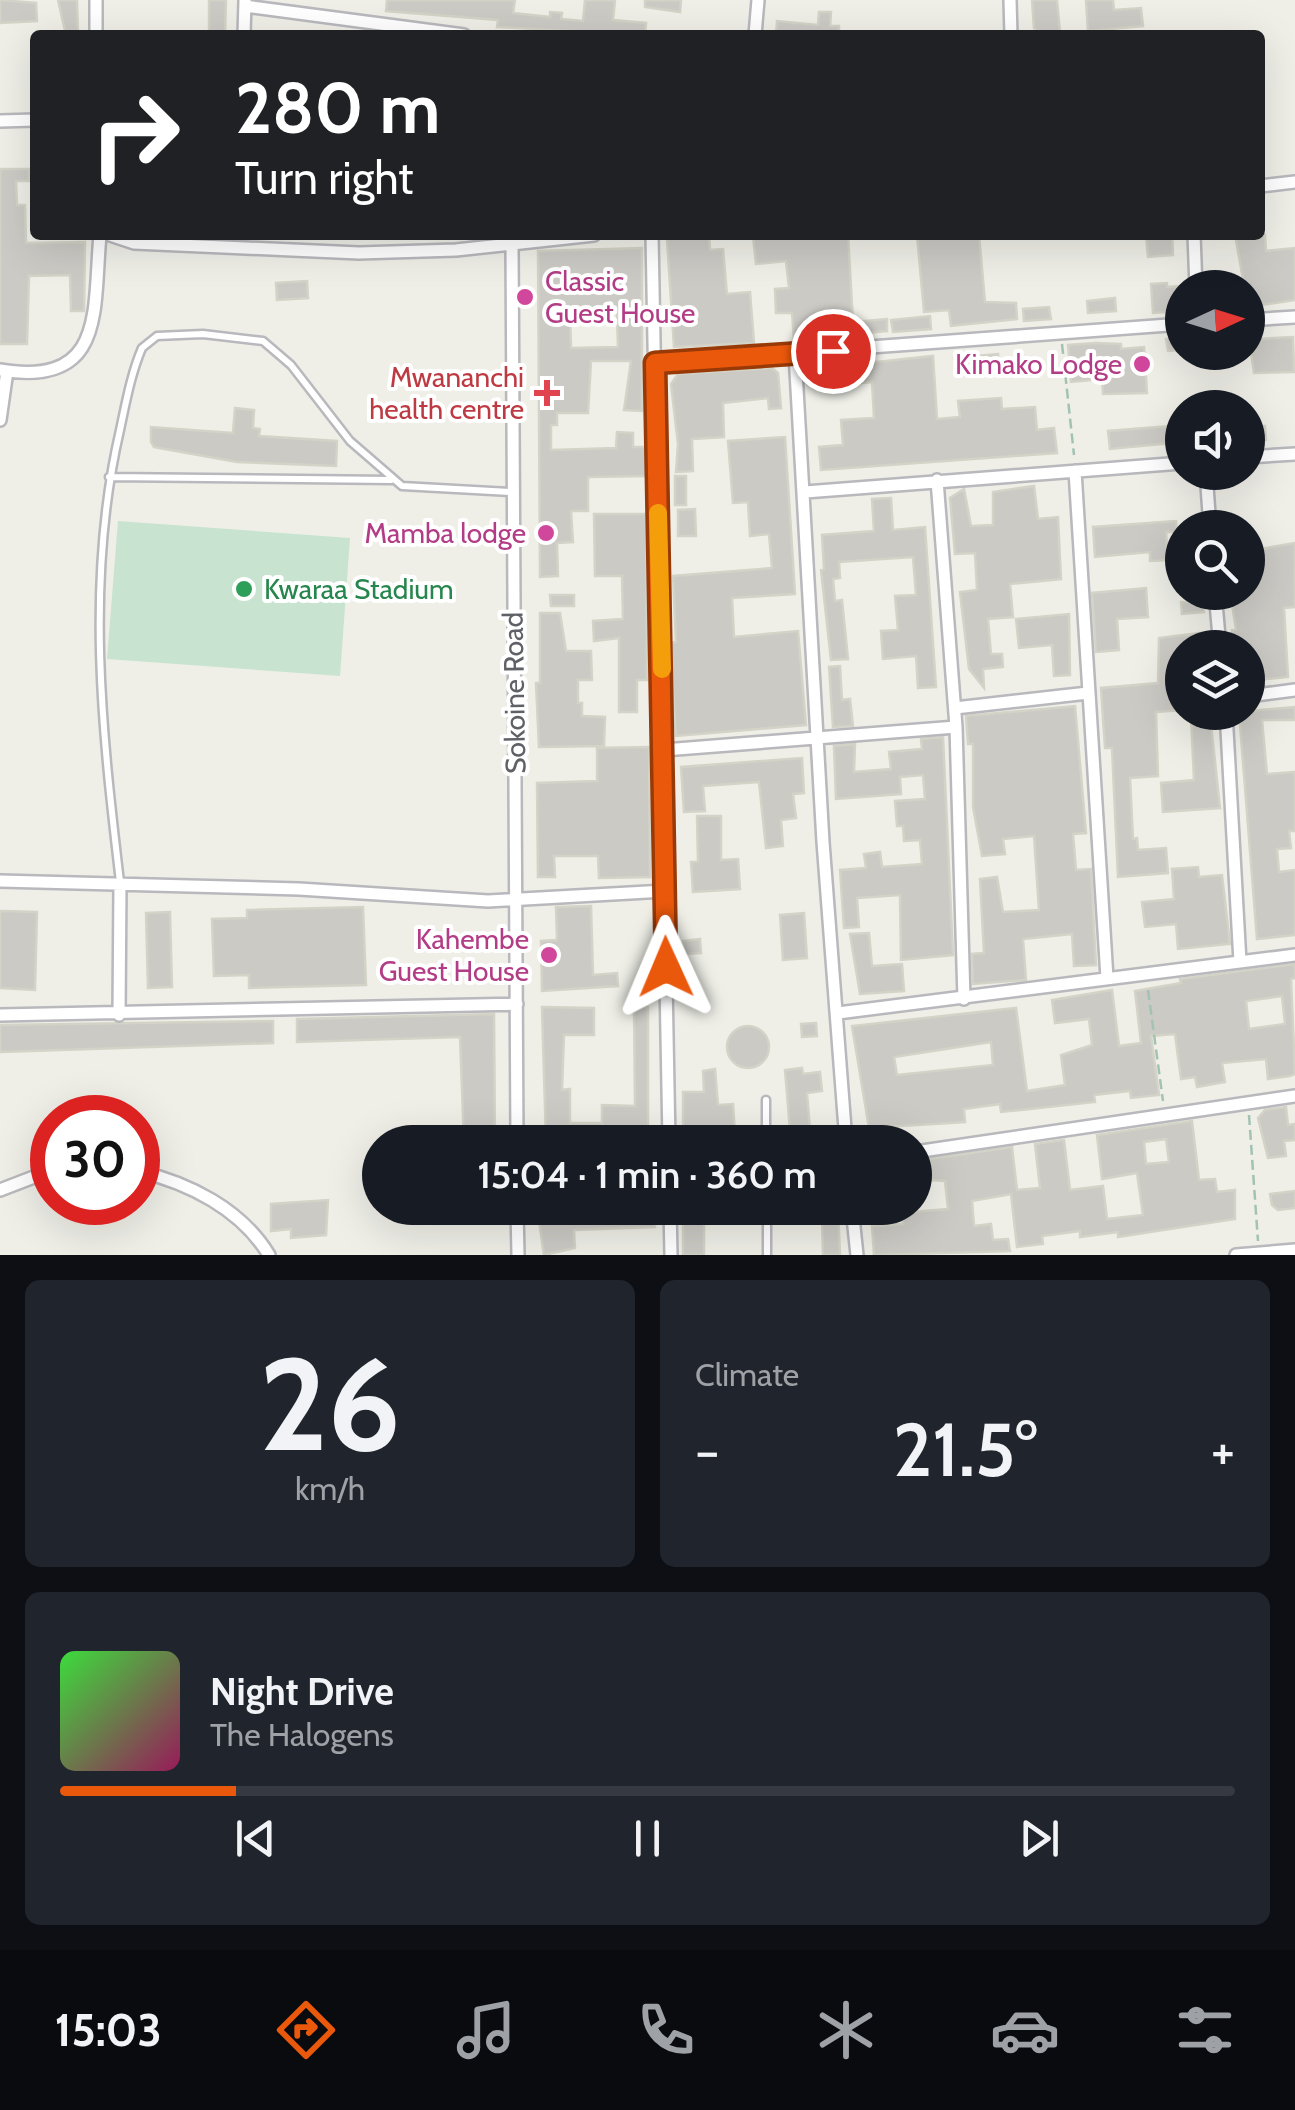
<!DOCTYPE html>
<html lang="en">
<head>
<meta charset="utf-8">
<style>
	body { margin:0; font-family:Cabin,sans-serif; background:#20242c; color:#f1f3f6; height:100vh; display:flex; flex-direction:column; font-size:38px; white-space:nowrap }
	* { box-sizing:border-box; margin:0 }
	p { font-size:32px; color:#9ea1a6 }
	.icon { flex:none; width:55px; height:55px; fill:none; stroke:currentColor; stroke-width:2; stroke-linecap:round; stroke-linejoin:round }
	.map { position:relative; height:1255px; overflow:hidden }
	.side { display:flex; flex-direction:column; gap:25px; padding:25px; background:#0d0f14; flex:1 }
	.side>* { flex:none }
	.hud { position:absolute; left:30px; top:30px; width:1235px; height:210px; border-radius:10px; box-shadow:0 10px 40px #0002; background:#202124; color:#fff; overflow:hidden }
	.needle { width:65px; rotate:86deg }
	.controls { position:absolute; left:1165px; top:270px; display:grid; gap:20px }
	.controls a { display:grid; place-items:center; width:100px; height:100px; border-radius:50%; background:#171b24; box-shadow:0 10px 40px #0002; font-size:50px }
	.speed { position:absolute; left:30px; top:1095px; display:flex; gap:20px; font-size:50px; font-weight:700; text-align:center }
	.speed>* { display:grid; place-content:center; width:130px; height:130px; border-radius:50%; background:#171b24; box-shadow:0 10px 40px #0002; line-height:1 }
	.speed .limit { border:15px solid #d22; background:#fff; color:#111 }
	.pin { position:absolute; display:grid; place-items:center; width:85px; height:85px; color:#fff; margin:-42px; border:5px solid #fff; border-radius:50%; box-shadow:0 2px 10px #0007 }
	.me { position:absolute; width:110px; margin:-55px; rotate:359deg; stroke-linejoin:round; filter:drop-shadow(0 0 8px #0008) }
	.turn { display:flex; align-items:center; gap:35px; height:210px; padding:0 40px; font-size:45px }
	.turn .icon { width:130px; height:130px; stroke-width:2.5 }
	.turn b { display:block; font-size:70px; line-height:85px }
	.big { font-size:75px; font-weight:600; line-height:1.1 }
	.side .widget { flex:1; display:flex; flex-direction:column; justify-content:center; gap:15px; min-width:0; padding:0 35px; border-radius:15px; background:#20242c }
	.side .dial { align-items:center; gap:0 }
	.dial b { font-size:130px; line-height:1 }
	.song { display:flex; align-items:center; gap:30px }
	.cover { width:120px; height:120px; border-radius:15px; background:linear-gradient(135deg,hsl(120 70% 55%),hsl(330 70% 35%)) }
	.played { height:10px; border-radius:5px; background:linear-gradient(90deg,#ea580c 15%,#363941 15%) }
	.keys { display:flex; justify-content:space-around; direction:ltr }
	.heat { display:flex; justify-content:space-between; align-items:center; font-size:55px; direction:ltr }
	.side .tiles { flex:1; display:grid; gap:25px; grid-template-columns:1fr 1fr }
	.widget:last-child { grid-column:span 2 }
	.trip { position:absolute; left:362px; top:1125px; width:570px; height:100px; border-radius:50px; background:#171b24; box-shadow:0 10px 40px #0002; font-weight:600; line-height:100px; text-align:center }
	.menu { display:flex; height:160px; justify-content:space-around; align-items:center; background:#090b0e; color:#9ea1a6 }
	.menu .icon { width:70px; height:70px }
	.menu .current { color:#ea580c }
	.menu b { font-size:45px; color:#f1f3f6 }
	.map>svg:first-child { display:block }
	.green { fill:#c8e3cf }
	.building { fill:#cbcac5; stroke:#d3d3c7; stroke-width:2.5; fill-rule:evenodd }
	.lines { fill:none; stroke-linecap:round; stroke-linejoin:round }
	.service-casing { stroke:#b8b8bd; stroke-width:11 }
	.minor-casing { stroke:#b8b8bd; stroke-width:16 }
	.path { stroke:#a2c3b3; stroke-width:2.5; stroke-dasharray:10 5; stroke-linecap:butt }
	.service { stroke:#fff; stroke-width:6 }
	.minor { stroke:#fff; stroke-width:11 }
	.route-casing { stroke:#983908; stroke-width:25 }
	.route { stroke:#ea580c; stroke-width:18 }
	.slow { stroke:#f59e0b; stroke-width:18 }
	.hotel-dot { fill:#d1479c; stroke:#fff; stroke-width:4 }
	.health-dot { fill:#e0444e; stroke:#fff; stroke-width:4 }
	.leisure-dot { fill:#2e9e5b; stroke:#fff; stroke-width:4 }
	.labels { text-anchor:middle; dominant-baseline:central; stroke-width:8; stroke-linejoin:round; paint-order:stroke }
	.hotel-label { font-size:28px; fill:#b23c85; stroke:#fff; text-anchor:end }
	.health-label { font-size:28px; fill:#be3a42; stroke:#fff; text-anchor:end }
	.leisure-label { font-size:28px; fill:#27864d; stroke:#fff; text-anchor:start }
	.street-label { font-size:28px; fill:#5f6166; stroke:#fff }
</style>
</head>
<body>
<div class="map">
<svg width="1295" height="1255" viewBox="0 0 1295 1255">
	<rect width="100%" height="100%" fill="#efefe8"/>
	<path class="green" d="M 118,521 L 350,538 L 340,676 L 107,659 Z"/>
	<path class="building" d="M 0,0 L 36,3 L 37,21 L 0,23 Z
		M 58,0 L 77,0 L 78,35 L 66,35 Z
		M 209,0 L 226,0 L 225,35 L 209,35 Z
		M 387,0 L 515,0 L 513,13 L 550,17 L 550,12 L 562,13 L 561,19 L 583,21 L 585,0 L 615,0 L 613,20 L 646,23 L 645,35 L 497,27 L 498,20 L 386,11 Z
		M 645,0 L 681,0 L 680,12 L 645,7 Z
		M 1032,0 L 1057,0 L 1060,32 L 1041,34 L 1034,28 Z
		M 1086,0 L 1113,0 L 1114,10 L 1141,8 L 1143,26 L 1088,31 Z
		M 819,12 L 831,12 L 830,26 L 839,26 L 839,35 L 776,35 L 777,21 L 818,25 Z
		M 0,169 L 29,169 L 29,181 L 16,181 L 17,205 L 25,205 L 26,243 L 85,242 L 84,311 L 71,311 L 70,275 L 29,276 L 27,344 L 0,344 Z
		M 848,235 L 853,322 L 887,319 L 887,331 L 794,339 L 792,313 L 776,313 L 775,289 L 789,288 L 786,261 L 756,264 L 753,236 Z
		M 917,235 L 979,235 L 985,302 L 1016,303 L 1017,319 L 951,326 L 949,310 L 924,312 Z
		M 1146,235 L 1172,235 L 1173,255 L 1148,257 Z
		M 1235,235 L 1265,235 L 1266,251 L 1295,248 L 1295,300 L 1248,307 Z
		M 709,236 L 710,250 L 723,249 L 727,294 L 750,292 L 754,343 L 674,347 L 667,239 Z
		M 642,248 L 642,411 L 624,410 L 631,361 L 591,361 L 588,413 L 557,413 L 557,425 L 551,425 L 551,450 L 616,448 L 617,432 L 633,433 L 633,447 L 646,447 L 647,476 L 588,477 L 588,511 L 571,511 L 573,542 L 557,543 L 558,576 L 540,577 L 538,251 ZM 570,313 L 617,314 L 618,347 L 571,348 Z
		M 307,281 L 308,298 L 277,300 L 276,283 Z
		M 1167,283 L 1167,287 L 1180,286 L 1182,311 L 1153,313 L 1151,284 Z
		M 1115,298 L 1116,311 L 1088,313 L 1087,301 Z
		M 1049,307 L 1051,319 L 1024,321 L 1023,309 Z
		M 930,316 L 931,329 L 893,332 L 891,320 Z
		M 1248,331 L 1258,331 L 1259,339 L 1293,337 L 1294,372 L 1254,373 Z
		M 1182,338 L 1182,350 L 1168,351 L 1166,339 Z
		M 1096,343 L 1121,344 L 1121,349 L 1144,347 L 1147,393 L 1103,394 L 1102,379 L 1071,382 L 1068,345 Z
		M 998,354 L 1000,372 L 956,376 L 954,358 Z
		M 933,356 L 937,419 L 960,417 L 958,401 L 1001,398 L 1002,409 L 1035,407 L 1037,430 L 1054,428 L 1057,453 L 821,470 L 819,447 L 843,445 L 841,420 L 874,418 L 872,382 L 839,385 L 838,366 Z
		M 772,368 L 778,373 L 781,408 L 769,409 L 768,398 L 723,403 L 724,437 L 692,439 L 693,471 L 676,472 L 678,444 L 671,384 L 678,374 Z
		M 235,408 L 254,410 L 253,428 L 260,429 L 259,436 L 337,441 L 336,466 L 237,462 L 154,447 L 151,442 L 151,427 L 233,433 Z
		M 1182,425 L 1182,442 L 1110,449 L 1108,431 Z
		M 1265,426 L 1266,440 L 1248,441 L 1248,427 Z
		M 785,437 L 795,594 L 732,598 L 734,637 L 798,631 L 806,725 L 676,736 L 670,643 L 676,642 L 673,576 L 772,568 L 769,534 L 750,536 L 748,502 L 733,503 L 728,441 Z
		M 675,476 L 686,476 L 686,505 L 675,505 Z
		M 1034,486 L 1038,519 L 1058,517 L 1061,579 L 1010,584 L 1013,617 L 988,619 L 991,654 L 1002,654 L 1003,667 L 983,669 L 984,688 L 969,669 L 960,592 L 977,590 L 975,553 L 955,554 L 950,498 L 964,489 L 971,526 L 993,525 L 993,492 Z
		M 891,498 L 893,530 L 925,527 L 936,687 L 918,688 L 916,656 L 883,659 L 881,631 L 898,630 L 895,596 L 916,595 L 913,557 L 839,562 L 840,578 L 833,579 L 835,601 L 842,600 L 848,659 L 831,660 L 821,570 L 824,569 L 822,535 L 874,531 L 872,499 Z
		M 695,509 L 696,536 L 678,536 L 678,510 Z
		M 594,514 L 646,514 L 647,680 L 637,680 L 637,712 L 619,712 L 619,638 L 594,641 L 593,621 L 623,619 L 622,576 L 595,576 Z
		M 1176,521 L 1177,532 L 1166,532 L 1168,560 L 1150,561 L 1150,552 L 1095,557 L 1093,527 Z
		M 1295,543 L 1295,607 L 1284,608 L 1288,677 L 1248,681 L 1248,648 L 1233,648 L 1232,630 L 1236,629 L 1230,592 L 1248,592 L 1248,551 Z
		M 1146,588 L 1148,617 L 1117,619 L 1119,650 L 1096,652 L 1092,593 Z
		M 1189,592 L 1203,592 L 1204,612 L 1182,614 L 1181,602 L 1190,602 Z
		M 550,595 L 574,595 L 574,606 L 551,606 Z
		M 540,613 L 560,613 L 566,651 L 591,651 L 592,680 L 578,680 L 578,703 L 582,703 L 582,716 L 605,717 L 604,746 L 539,747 L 536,683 L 540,683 Z
		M 1069,614 L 1070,675 L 1054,676 L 1052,645 L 1019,648 L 1016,619 Z
		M 1208,632 L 1210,648 L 1182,648 L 1182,710 L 1156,712 L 1158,776 L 1130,778 L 1133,839 L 1137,838 L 1138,850 L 1166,848 L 1168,873 L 1118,877 L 1112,748 L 1105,748 L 1101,688 L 1158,683 L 1159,638 Z
		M 840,666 L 842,700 L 850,699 L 853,726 L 833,727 L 829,667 Z
		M 1075,706 L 1086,833 L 1073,834 L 1076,870 L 1091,869 L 1096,965 L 1074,966 L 1072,934 L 1023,939 L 1026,980 L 973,984 L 972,954 L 984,953 L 980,879 L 997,877 L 1003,912 L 1039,910 L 1034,836 L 1003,839 L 1005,854 L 982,856 L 973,807 L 973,744 L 968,744 L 966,716 Z
		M 1295,707 L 1295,720 L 1262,720 L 1267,774 L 1295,772 L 1295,831 L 1289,831 L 1291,848 L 1277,849 L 1279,872 L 1295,870 L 1295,935 L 1257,939 L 1239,712 Z
		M 1210,715 L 1220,808 L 1163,812 L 1161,783 L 1194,780 L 1191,716 Z
		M 943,737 L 953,955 L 901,960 L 900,895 L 857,898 L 859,927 L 844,928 L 840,870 L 866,868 L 864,854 L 880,852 L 882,867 L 922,864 L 920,840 L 904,841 L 903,826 L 897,826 L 895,801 L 925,799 L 923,775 L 900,777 L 901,794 L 836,799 L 834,746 L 855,744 L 854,772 L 891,769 L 889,752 L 922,749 L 921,739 Z
		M 649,747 L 650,877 L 599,878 L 598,856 L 554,856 L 555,877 L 538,877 L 537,783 L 597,781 L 597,748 Z
		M 802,758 L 804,793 L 793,794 L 796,818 L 781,820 L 783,846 L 766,848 L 759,782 L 703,786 L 705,811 L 684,812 L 681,767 Z
		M 697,816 L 721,816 L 721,860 L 738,859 L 740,889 L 693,892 L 691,862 L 698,862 Z
		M 1198,867 L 1199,877 L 1222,875 L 1230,944 L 1178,949 L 1176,924 L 1145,927 L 1142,902 L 1174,899 L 1172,869 Z
		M 591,906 L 593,975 L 617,973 L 618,986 L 542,991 L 541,941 L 557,940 L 556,907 Z
		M 363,907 L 366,985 L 249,988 L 249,975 L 214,976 L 212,919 L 247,918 L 247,910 Z
		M 0,911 L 37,912 L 35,990 L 0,988 Z
		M 170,912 L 172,987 L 148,988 L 146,913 Z
		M 804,913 L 807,958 L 783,960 L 780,915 Z
		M 869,933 L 872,966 L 902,964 L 904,991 L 860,994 L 850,934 Z
		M 700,939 L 701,953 L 684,954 L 683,941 Z
		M 1295,964 L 1295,978 L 1291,979 L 1295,1074 L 1290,1076 L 1268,1079 L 1266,1059 L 1222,1063 L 1225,1082 L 1197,1087 L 1195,1077 L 1181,1079 L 1175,1034 L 1151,1036 L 1159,1095 L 1131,1098 L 1130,1091 L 1094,1095 L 1095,1102 L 1001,1112 L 1000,1104 L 964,1109 L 965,1122 L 869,1128 L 852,1026 L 1016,1008 L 1027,1091 L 1065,1085 L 1061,1055 L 1092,1045 L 1089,1019 L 1055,1023 L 1052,1000 L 1112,990 L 1119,1046 L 1141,1043 L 1135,991 L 1181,983 L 1180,979 ZM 1282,996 L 1285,1024 L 1249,1029 L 1246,1001 ZM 991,1042 L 993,1065 L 897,1075 L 894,1057 Z
		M 542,1007 L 594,1008 L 594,1035 L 564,1035 L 562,1090 L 570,1089 L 570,1123 L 602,1123 L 602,1105 L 635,1106 L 634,1007 L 648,1007 L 648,1142 L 546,1142 Z
		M 494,1014 L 495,1142 L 464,1142 L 460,1037 L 297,1042 L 297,1019 Z
		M 273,1021 L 273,1043 L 0,1052 L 0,1025 Z
		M 816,1023 L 817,1036 L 802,1037 L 801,1024 Z
		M727 1047a21 21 0 1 1 42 0a21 21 0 1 1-42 0Z
		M 802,1068 L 803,1074 L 820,1072 L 822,1091 L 807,1093 L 811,1142 L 791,1142 L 785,1070 Z
		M 715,1069 L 718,1105 L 733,1104 L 735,1134 L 725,1135 L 725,1142 L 683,1142 L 683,1092 L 704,1092 L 703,1071 Z
		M 1286,1107 L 1288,1125 L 1295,1124 L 1295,1140 L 1284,1141 L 1286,1156 L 1268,1158 L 1258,1118 L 1265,1110 Z
		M 1192,1121 L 1199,1180 L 1215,1179 L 1217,1192 L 1235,1190 L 1235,1219 L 1118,1237 L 1118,1232 L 1080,1237 L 1080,1231 L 1042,1236 L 1043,1244 L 1017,1247 L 1011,1194 L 972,1201 L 974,1226 L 991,1224 L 993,1240 L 1008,1239 L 1010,1251 L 874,1255 L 872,1226 L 903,1224 L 903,1217 L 912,1212 L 948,1209 L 945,1181 L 915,1179 L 915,1161 L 1012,1147 L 1017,1190 L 1040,1188 L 1035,1144 L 1064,1140 L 1070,1190 L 1103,1186 L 1107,1219 L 1143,1215 L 1137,1173 L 1102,1179 L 1097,1135 ZM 1166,1139 L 1169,1162 L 1146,1164 L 1144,1142 Z
		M 1295,1191 L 1295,1208 L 1278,1210 L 1272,1205 L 1270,1194 Z
		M 328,1200 L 326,1235 L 291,1238 L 291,1229 L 271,1231 L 271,1204 Z
		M 466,1208 L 508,1208 L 508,1218 L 466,1219 Z
		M 537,1208 L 655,1208 L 655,1227 L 574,1230 L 575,1248 L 544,1255 Z
		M 683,1208 L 704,1208 L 704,1255 L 683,1255 Z
		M 797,1208 L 838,1208 L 840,1255 L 823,1255 L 822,1217 L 798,1219 Z"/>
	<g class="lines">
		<g class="service-casing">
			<path id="service" d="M 109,477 L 391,480
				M 120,882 C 102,730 85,581 120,430 C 126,402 131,374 142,348 L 157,336 L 203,334 L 263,341 L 291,365 L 350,441 L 402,486 L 511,492
				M 766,1100 L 766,1142
				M 767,1208 L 767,1255"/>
		</g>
		<g class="minor-casing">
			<path id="minor" d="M 1010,0 L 1011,35
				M 245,6 L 464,35
				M 96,35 L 96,0
				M 244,35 L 245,0
				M 755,35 L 758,0
				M 0,121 L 35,120
				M 1260,186 L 1295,182
				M 110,235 L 134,243 L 359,253 L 456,250 L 594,235
				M 652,235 L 669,1142
				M 1194,235 L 1196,288
				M 512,243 L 517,1142
				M 1248,320 L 1295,317
				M 795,354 L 823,842 L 846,1142
				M 655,363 L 1182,324
				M 0,370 C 106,387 93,311 100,235
				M 0,420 L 7,371
				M 1248,457 L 1295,454
				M 1075,471 L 1107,978
				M 1206,472 L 1210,528
				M 937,480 L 956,727 L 964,999
				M 805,492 L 1182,463
				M 1215,592 L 1220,648
				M 1248,696 L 1295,690
				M 955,708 L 1088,693
				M 1226,712 L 1240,962
				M 664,750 L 956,727
				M 0,881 L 299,889 L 488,901 L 665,891
				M 838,1013 L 1295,955
				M 0,1015 L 517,1004
				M 119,1015 L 120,883
				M 915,1152 L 1295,1096
				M 138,1171 C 189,1183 241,1209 269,1255
				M 0,1190 L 52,1170
				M 517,1208 L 518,1255
				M 670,1208 L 671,1255
				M 852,1208 L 857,1255
				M 1236,1255 L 1295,1250"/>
		</g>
		<path class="path" d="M 1062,344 L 1074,455
			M 1148,990 L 1163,1101
			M 1249,1115 L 1258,1241"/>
		<use href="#service" class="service"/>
		<use href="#minor" class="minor"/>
	</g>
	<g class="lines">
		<g class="route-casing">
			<path id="route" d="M 666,967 L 655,363 L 833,351"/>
		</g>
		<use href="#route" class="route"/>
		<path class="slow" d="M 658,513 L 662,669"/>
	</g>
	<g class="hotel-dot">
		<circle cx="525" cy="297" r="10"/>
		<circle cx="1142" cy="364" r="10"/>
		<circle cx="546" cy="533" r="10"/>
		<circle cx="549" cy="955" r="10"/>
	</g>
	<path class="health-dot" d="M542 378h10v10h10v10h-10v10h-10v-10h-10v-10h10z"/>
	<circle class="leisure-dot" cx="244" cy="589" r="10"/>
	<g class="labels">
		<g class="hotel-label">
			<text x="545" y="281" text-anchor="start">Classic<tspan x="545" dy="32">Guest House</tspan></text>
			<text x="1122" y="364">Kimako Lodge</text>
			<text x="526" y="533">Mamba lodge</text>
			<text x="529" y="939">Kahembe<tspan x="529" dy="32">Guest House</tspan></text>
		</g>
		<g class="health-label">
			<text x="524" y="377">Mwananchi<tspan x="524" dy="32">health centre</tspan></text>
		</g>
		<g class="leisure-label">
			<text x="264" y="589">Kwaraa Stadium</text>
		</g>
		<g class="street-label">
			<text transform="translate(514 693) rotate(-91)">Sokoine Road</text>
		</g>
	</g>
</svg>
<div class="controls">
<a><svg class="needle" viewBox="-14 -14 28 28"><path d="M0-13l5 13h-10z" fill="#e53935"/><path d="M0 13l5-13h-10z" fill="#9ea1a6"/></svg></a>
<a><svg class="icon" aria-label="sound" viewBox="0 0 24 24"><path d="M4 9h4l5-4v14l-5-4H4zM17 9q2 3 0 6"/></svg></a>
<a><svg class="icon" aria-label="search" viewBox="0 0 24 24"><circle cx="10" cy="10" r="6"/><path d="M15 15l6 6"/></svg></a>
<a><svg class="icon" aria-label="layers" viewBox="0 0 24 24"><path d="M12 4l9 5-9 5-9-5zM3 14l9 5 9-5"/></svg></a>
</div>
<div class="speed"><div class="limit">30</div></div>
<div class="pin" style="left:833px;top:351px;background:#d93025"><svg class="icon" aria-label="arrive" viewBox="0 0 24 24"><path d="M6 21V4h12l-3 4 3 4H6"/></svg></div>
<svg class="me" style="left:666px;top:967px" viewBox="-20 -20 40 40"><path d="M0-17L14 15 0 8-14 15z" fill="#ea580c" stroke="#fff" stroke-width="4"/></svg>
<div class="trip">15:04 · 1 min · 360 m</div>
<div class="hud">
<div class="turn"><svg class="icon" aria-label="right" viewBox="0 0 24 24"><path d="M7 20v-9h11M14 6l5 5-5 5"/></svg><div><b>280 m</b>Turn right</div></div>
</div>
</div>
<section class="side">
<div class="tiles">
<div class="widget dial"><b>26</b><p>km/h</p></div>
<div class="widget"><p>Climate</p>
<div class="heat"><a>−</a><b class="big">21.5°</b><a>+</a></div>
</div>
<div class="widget">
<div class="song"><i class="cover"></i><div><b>Night Drive</b><p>The Halogens</p></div></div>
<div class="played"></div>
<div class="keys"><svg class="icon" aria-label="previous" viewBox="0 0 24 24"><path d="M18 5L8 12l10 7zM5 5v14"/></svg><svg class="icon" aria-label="pause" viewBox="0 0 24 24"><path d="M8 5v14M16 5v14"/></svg><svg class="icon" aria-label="next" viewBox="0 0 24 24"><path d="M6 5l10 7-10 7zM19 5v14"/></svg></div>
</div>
</div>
</section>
<nav class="menu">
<b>15:03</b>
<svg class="icon current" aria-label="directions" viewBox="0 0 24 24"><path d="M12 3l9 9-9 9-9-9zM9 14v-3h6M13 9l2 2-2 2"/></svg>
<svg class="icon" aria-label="music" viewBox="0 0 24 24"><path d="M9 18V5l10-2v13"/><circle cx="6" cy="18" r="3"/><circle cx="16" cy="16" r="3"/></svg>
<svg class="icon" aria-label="phone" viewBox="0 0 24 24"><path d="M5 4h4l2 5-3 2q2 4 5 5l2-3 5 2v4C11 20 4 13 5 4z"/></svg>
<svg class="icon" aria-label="climate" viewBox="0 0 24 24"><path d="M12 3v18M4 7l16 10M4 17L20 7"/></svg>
<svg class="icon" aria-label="car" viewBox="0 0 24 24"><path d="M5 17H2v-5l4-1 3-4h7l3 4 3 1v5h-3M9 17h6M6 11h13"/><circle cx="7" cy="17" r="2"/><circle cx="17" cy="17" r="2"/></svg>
<svg class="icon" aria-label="filters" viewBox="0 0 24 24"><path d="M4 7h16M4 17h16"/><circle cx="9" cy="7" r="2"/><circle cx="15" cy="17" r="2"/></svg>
</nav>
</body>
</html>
